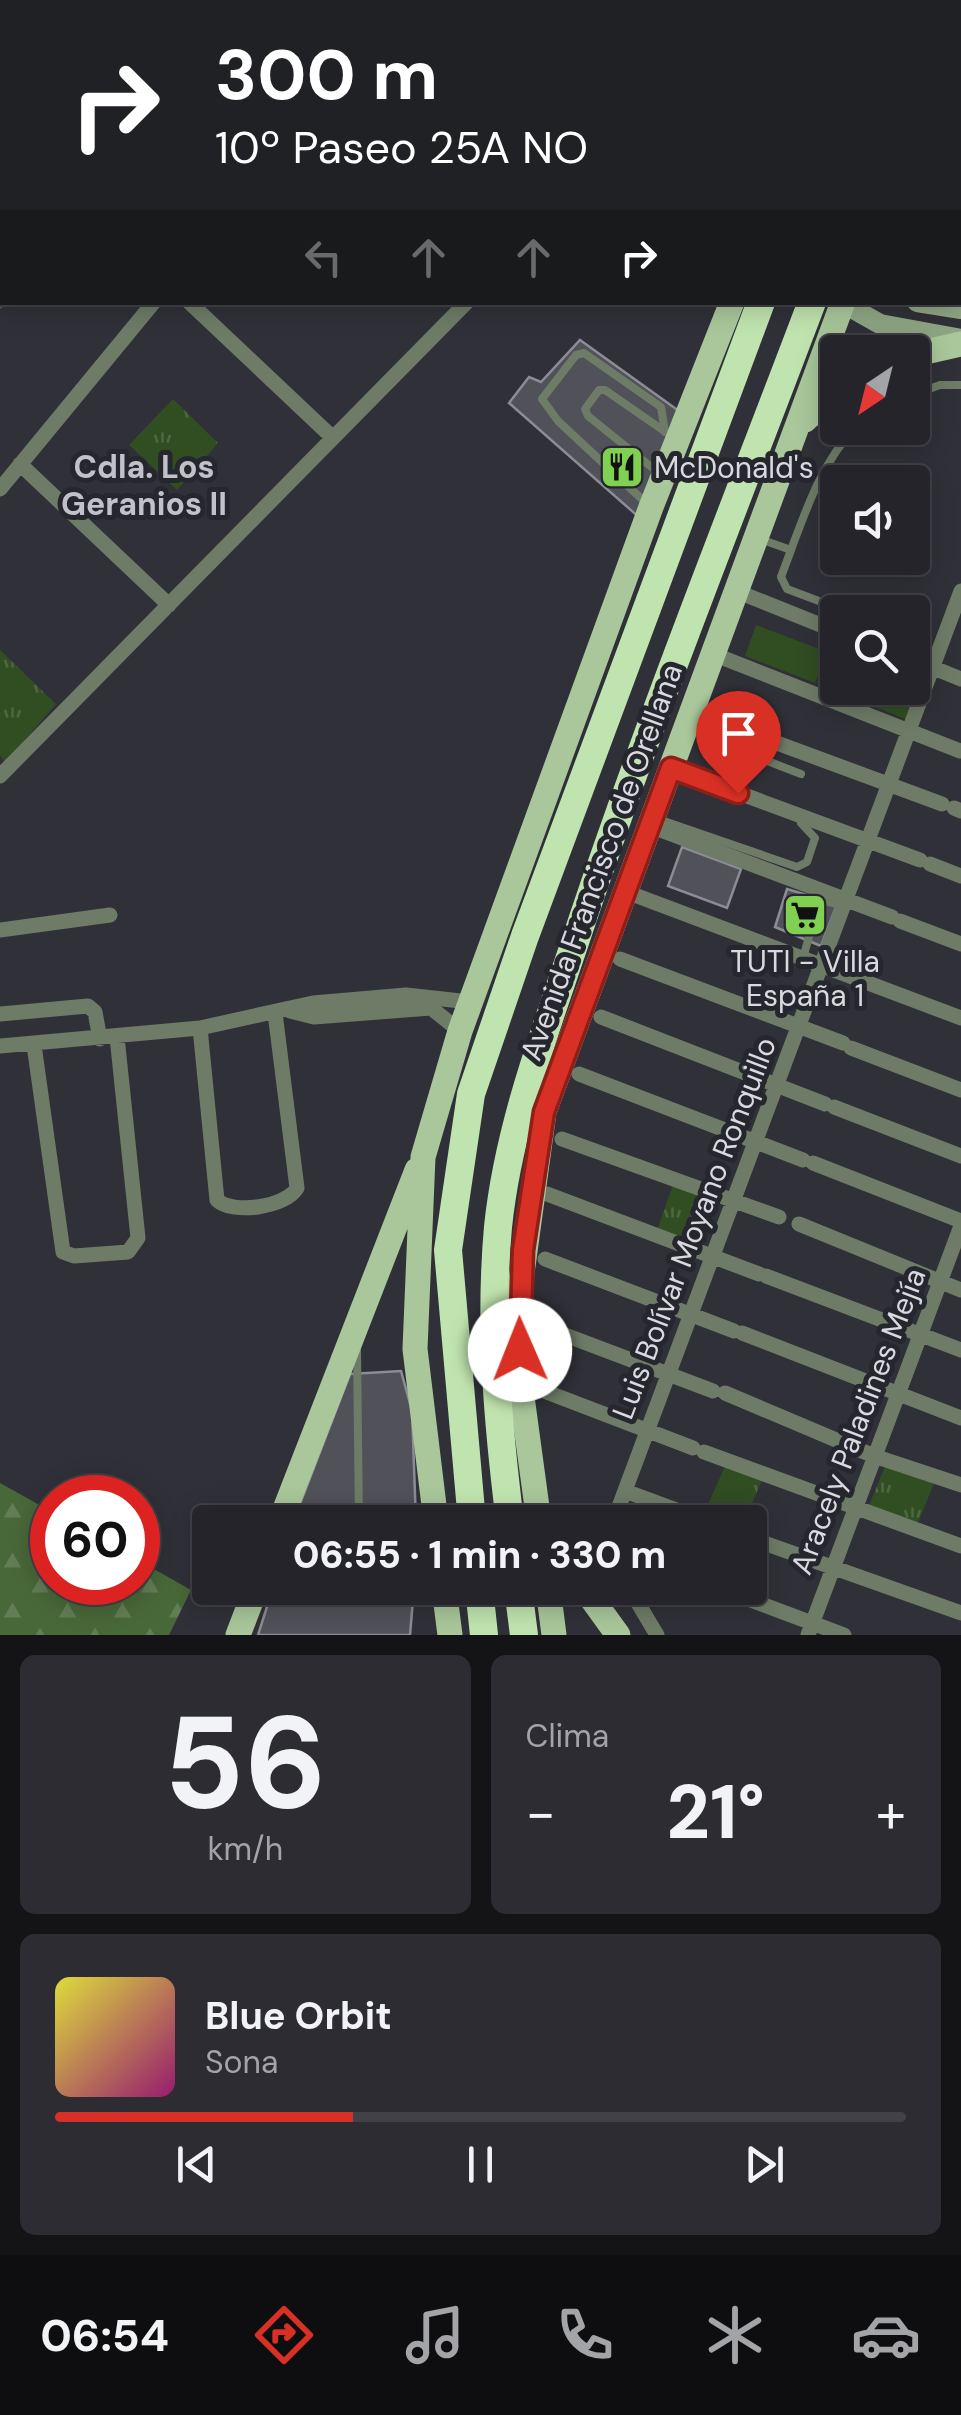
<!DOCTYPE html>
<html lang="es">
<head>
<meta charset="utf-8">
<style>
	body { margin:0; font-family:"DM Sans",sans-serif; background:#2c2c32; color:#f1f3f6; height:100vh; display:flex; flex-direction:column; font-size:38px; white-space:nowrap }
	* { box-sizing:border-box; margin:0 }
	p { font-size:32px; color:#a3a4a8 }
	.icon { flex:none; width:55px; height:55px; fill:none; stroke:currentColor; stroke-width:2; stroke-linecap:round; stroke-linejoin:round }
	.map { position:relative; height:1635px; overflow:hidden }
	.side { display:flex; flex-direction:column; gap:20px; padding:20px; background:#141417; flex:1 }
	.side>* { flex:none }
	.top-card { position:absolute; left:0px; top:0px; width:962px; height:305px; box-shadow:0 5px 25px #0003,0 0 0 2px #414147; background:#202124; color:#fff; overflow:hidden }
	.needle { width:65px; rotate:215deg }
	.tools { position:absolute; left:820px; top:335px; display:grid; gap:20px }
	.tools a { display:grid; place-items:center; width:110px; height:110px; border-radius:10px; background:#24242a; box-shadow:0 5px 25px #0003,0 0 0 2px #414147; font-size:50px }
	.speed { position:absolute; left:30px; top:1475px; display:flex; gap:20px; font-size:50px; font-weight:700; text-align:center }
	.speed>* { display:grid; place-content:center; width:130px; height:130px; border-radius:50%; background:#24242a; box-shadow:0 5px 25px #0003,0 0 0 2px #414147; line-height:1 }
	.speed .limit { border:15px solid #d22; background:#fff; color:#111 }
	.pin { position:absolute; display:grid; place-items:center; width:85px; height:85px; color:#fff; margin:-102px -42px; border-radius:50% 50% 50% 0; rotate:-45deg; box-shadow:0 0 10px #0007 }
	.pin .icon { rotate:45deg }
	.me { position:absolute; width:110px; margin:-55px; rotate:359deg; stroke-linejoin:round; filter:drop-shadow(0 0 8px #0008) }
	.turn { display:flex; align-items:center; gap:35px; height:210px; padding:0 50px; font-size:45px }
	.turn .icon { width:130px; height:130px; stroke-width:2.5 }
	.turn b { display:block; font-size:70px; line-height:85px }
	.lanes { display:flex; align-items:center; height:95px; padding:0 50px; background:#0003; justify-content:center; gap:50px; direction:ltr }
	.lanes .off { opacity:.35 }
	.big { font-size:75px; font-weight:800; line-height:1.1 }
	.side .widget { flex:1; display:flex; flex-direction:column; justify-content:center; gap:15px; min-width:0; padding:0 35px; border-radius:15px; background:#2c2c32 }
	.side .dial { align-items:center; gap:0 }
	.dial b { font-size:130px; line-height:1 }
	.song { display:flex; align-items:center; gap:30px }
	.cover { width:120px; height:120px; border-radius:15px; background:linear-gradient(135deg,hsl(60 70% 55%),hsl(320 70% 35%)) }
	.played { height:10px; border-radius:5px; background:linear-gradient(90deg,#d93025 35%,#414147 35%) }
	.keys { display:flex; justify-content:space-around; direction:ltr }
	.heat { display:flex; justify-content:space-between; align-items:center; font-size:55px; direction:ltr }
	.side .tiles { flex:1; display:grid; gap:20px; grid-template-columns:1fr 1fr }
	.widget:last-child { grid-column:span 2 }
	.trip { position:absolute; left:192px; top:1505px; width:575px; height:100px; border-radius:10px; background:#24242a; box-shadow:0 5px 25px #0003,0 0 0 2px #414147; font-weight:800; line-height:100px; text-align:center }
	.menu { display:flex; height:160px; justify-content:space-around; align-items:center; background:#0e0e11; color:#a3a4a8 }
	.menu .icon { width:70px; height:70px }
	.menu .active { color:#d93025 }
	.menu b { font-size:45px; color:#f1f3f6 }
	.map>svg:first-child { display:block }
	.grass { fill:url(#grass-tufts) }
	.forest { fill:url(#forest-firs) }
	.garden { fill:#314d22 }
	.building { fill:#515159; stroke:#8b8c95; stroke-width:2.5 }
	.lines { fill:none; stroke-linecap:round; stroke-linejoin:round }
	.lane { stroke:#6e7c67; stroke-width:8 }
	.street { stroke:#6e7c67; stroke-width:15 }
	.secondary { stroke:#8fa684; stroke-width:20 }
	.primary { stroke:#a9c79b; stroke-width:25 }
	.highway { stroke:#c0e4af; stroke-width:28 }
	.route-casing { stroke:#8d1f18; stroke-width:25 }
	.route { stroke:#d93025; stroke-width:18 }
	.labels { text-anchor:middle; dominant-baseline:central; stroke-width:10; stroke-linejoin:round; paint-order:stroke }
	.poi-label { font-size:30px; fill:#d9dadf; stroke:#26272e; text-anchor:start }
	.street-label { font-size:30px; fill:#d9dadf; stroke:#26272e }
	.neighbourhood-label { font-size:32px; font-weight:bold; fill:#c0c1ca; stroke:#26272e }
</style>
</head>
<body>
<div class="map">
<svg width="961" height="1635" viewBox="0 0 961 1635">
	<defs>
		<pattern id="grass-tufts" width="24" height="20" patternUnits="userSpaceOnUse" patternTransform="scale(2.5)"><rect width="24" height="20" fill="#314d22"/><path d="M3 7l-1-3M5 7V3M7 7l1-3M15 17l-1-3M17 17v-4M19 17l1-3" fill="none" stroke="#4e6642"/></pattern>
		<pattern id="forest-firs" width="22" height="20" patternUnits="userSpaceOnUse" patternTransform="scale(2.5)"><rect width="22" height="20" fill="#496839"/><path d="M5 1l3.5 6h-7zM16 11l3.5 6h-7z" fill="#637d55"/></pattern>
	</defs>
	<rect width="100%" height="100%" fill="#303038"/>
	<path class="grass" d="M 173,399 L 218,443 L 177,490 L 129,445 Z
		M 0,650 L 56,704 L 6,762 L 0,756 Z
		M 673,1185 L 716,1200 L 701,1246 L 657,1230 Z
		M 726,1464 L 762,1480 L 744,1522 L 706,1509 Z
		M 886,1464 L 935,1481 L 917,1525 L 868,1508 Z"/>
	<path class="forest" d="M 1,0 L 2,302 L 8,303 L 0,309 Z
		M 0,1483 L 52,1512 L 52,1582 L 138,1582 L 138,1560 L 191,1590 L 169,1635 L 0,1635 Z"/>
	<path class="garden" d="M 756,625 L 827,652 L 815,683 L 745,656 Z
		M 913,671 L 923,675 L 907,720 L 837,691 L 912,688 Z"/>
	<path class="building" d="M 580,340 L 683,414 L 641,519 L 509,403 L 529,377 L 541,382 Z
		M 682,847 L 741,869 L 727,908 L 668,886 Z
		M 787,889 L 837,904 L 821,946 L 775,927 Z
		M 401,1371 L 412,1411 L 416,1522 L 293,1522 L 350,1374 Z
		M 273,1588 L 414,1588 L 410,1635 L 258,1635 Z"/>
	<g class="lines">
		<path class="lane" d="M 51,2 L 52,0
			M 0,53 L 2,55
			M 912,395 L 940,385 L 961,385
			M 660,474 L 588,416 L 585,409 L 599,390 L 605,390 L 667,433
			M 645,502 L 558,421 L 542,399 L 576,355 L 584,353 L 661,407 L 665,432
			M 760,539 L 791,550 C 807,507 823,461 855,428
			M 791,550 L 781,577 L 787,589 L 848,612
			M 697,717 L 729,746 L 801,774
			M 658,819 L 797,867 L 807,862 L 815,838 L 801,823
			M 803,958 L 817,908 L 825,901 L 837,904
			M 357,1349 L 359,1522"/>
		<path class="street" d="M 564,0 L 571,2
			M 308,1 L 313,2
			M 510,2 L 511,0
			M 712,2 L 715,0
			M 189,302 L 333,438
			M 20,464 L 169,605
			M 0,489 L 154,302
			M 736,591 L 838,632
			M 713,654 L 960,751
			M 912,659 L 961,679
			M 693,712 L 942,804
			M 671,768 L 920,860
			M 0,776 L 467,302
			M 954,808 L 961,811
			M 650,826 L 892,917
			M 930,864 L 961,876
			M 624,891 L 961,1018
			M 900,921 L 961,944
			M 0,930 L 110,915
			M 620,959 L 843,1043
			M 290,1011 L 314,1017 L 431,1008 L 460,1031
			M 0,1014 L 88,1006 L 95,1012 L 100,1039
			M 601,1017 L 825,1104
			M 200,1028 L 217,1200 C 233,1215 286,1207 297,1188 L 275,1013
			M 34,1045 L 63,1252 L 74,1256 L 128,1252 L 138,1238 L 117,1037
			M 0,1046 L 200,1028 L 313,1003 L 406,995 L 470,1002
			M 851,1048 L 961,1090
			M 579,1074 L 803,1160
			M 834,1107 L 961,1156
			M 562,1139 L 779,1217
			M 813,1163 L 961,1221
			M 547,1194 L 759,1274
			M 799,1224 L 961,1290
			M 545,1259 L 734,1331
			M 766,1276 L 961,1350
			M 544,1327 L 713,1391
			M 742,1333 L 961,1418
			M 544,1391 L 693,1448
			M 725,1393 L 874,1456 L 961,1485
			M 704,1452 L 961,1546
			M 625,1491 L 709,1522
			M 621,1522 L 620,1504 L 961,591
			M 750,1538 L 961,1613
			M 629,1588 L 657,1635
			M 719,1588 L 844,1635
			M 808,1635 L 961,1226"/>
		<path class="secondary" d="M 960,264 L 961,264
			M 960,287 L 961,287
			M 841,302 L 880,324 L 961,339
			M 917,302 L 961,309"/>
		<path class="primary" d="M 845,2 L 846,0
			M 953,2 L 954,0
			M 960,213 L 961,215
			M 912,355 L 961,344
			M 805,420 L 838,390
			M 280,1522 L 417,1170
			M 436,1522 L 415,1349 L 423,1157 L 460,1031 L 651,507 L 732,302
			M 539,1522 L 520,1382 L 519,1295 L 544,1112 L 843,302
			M 444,1588 L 450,1635
			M 548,1588 L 554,1635
			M 584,1588 L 618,1635
			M 238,1635 L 256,1588"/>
		<path class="highway" d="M 873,2 L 874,0
			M 925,2 L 926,0
			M 472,1522 L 448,1250 L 471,1094 L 525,936 L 761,302
			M 510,1522 C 498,1425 489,1326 498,1227 C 509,1121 549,1022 582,921 C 652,713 734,508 812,302
			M 479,1588 L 484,1635
			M 518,1588 L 524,1635"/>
	</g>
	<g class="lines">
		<g class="route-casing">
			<path id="route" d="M 520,1350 L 523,1250 L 544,1112 L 671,768 L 738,793"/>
		</g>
		<use href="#route" class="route"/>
	</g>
	<defs>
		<g id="restaurant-square" transform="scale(2.25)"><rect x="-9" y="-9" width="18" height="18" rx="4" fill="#80d051" stroke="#26272e"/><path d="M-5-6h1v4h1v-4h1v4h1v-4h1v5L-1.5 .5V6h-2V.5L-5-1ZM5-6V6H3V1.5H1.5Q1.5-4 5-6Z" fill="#111"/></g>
		<g id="supermarket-square" transform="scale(2.25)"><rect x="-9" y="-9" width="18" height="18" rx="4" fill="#80d051" stroke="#26272e"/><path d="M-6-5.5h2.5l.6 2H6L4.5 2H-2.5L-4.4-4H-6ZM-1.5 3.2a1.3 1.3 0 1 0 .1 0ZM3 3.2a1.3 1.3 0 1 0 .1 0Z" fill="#111"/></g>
	</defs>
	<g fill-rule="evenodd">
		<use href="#restaurant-square" x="622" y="467"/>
		<use href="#supermarket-square" x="805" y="915"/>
	</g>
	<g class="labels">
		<g class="poi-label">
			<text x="654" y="467">McDonald's</text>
			<text x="805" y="961" text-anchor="middle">TUTI - Villa<tspan x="805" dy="34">España 1</tspan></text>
		</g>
		<g class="street-label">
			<text transform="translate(601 862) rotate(-70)">Avenida Francisco de Orellana</text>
			<text transform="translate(694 1228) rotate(-69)">Luis Bolívar Moyano Ronquillo</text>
			<text transform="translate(858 1421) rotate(-69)">Aracely Paladines Mejía</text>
		</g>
		<g class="neighbourhood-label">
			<text x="144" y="467">Cdla. Los<tspan x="144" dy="37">Geranios II</tspan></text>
		</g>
	</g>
</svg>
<div class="tools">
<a><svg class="needle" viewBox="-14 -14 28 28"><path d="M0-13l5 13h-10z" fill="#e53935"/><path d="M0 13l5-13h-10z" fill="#a3a4a8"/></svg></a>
<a><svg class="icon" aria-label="sound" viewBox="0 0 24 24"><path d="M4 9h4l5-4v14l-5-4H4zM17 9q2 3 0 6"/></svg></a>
<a><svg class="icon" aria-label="search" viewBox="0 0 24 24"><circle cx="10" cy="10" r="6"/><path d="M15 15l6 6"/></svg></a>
</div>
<div class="speed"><div class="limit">60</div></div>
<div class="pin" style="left:738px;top:793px;background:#d93025"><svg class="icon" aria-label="arrive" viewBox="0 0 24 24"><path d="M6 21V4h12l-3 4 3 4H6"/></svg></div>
<svg class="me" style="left:520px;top:1350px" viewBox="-20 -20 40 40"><circle r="19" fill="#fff"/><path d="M0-13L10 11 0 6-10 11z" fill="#d93025"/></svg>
<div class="trip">06:55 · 1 min · 330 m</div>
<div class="top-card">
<div class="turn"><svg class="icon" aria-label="right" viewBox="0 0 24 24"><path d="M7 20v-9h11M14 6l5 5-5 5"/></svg><div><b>300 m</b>10º Paseo 25A NO</div></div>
<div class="lanes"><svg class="icon off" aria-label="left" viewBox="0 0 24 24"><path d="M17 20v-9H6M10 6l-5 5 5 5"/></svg><svg class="icon off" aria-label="ahead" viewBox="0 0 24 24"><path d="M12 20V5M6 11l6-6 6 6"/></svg><svg class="icon off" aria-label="ahead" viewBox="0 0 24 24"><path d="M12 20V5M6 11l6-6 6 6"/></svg><svg class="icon" aria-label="right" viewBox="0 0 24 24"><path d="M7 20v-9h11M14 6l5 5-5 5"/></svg></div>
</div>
</div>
<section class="side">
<div class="tiles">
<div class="widget dial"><b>56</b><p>km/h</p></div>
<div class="widget"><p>Clima</p>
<div class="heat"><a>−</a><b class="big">21°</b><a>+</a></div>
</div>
<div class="widget">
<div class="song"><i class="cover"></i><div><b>Blue Orbit</b><p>Sona</p></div></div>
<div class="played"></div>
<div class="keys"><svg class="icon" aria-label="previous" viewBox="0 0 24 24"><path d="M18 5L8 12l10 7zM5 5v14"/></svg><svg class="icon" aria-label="pause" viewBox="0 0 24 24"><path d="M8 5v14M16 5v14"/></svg><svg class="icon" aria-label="next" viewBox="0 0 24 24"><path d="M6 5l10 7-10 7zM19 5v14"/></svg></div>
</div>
</div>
</section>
<nav class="menu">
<b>06:54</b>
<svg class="icon active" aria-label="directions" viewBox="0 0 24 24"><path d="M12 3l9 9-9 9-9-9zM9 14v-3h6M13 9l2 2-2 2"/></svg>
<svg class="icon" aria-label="music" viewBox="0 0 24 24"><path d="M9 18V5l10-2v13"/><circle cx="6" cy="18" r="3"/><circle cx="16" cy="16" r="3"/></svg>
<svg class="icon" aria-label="phone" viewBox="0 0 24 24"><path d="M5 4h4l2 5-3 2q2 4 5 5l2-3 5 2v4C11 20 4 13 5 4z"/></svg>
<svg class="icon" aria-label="climate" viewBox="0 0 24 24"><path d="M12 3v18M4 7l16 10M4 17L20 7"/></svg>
<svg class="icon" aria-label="car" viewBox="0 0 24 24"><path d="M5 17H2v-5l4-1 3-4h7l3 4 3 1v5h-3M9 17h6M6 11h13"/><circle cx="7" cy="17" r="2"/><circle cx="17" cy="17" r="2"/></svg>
</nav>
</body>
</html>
